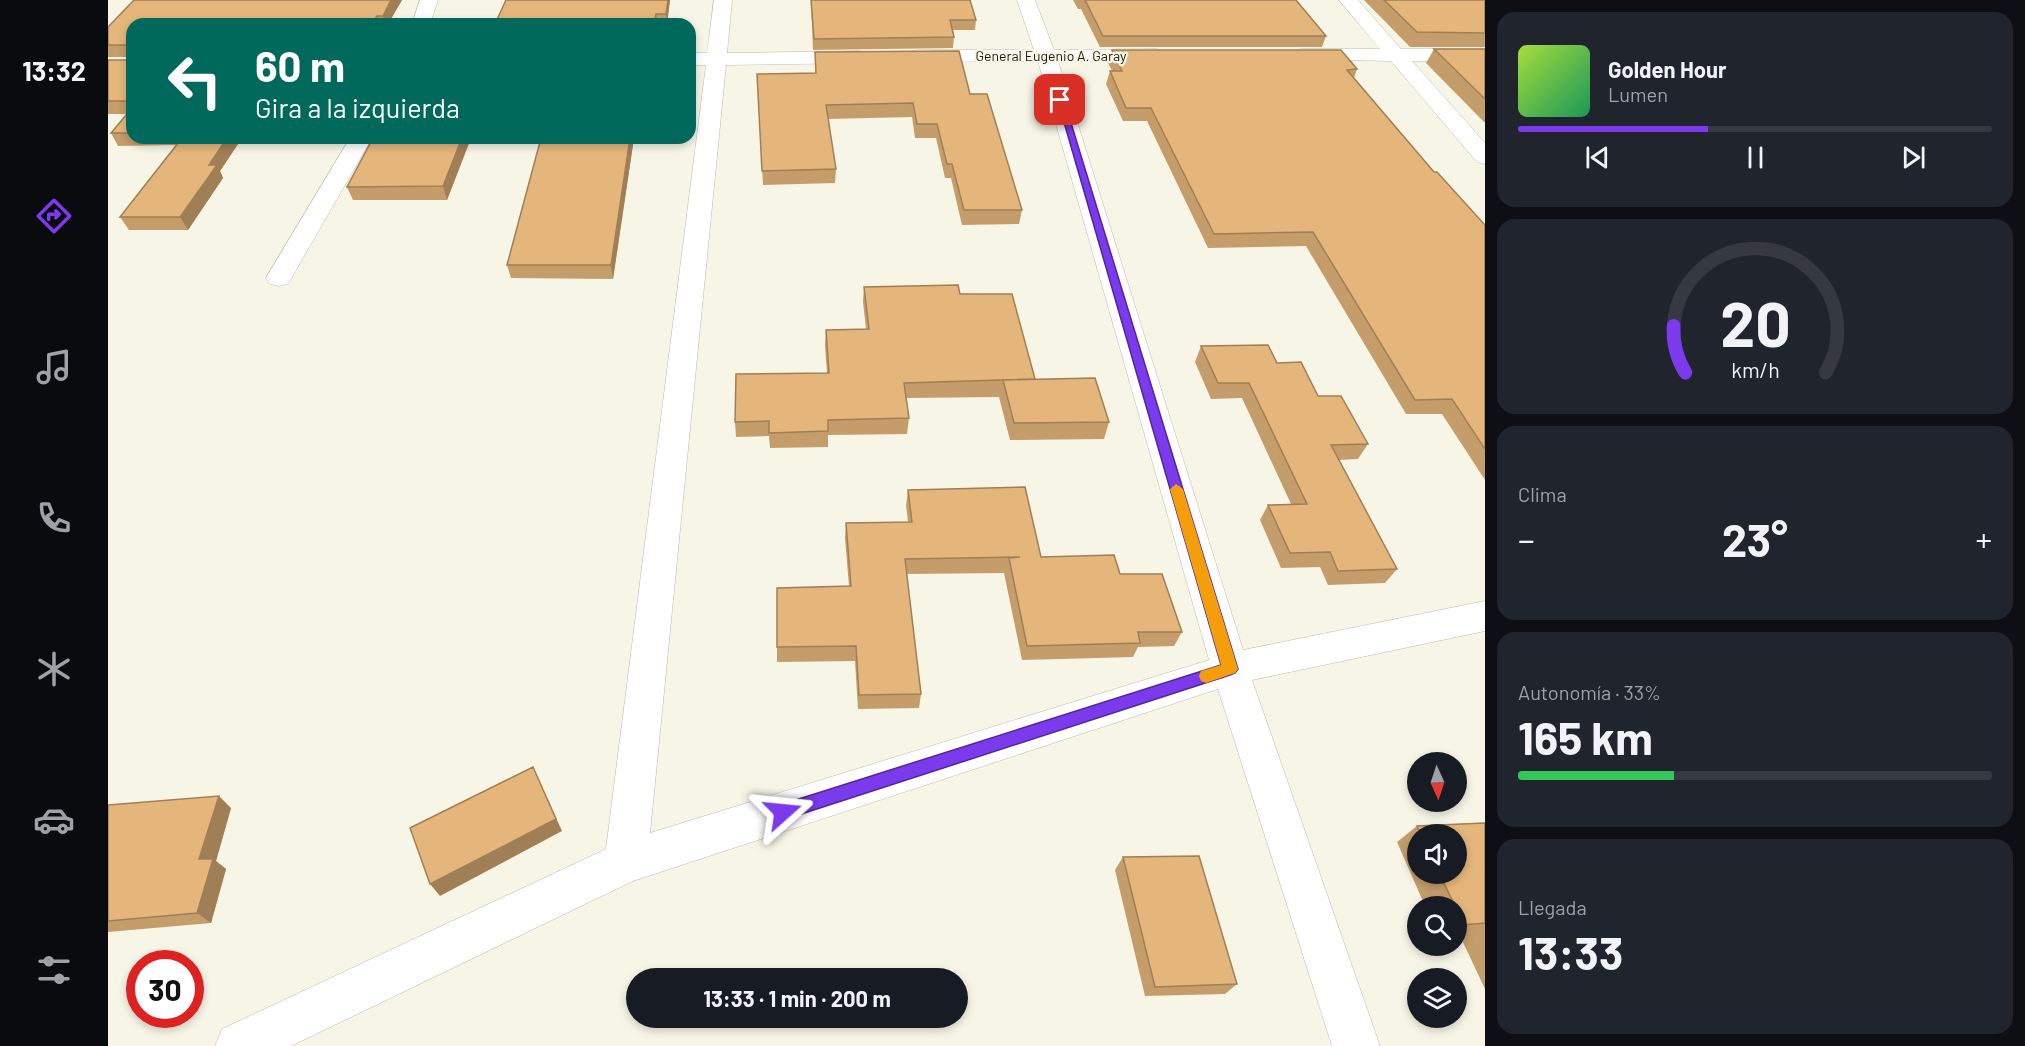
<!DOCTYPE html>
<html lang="es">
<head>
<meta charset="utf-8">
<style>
	body { margin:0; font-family:Barlow,sans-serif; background:#20242c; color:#f1f3f6; height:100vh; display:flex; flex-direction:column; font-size:22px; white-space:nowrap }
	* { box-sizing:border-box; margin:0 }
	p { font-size:20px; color:#9ea1a6 }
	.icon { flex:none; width:33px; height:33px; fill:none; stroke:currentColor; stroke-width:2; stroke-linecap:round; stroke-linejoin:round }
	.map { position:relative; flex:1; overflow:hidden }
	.sheet { display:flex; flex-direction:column; gap:12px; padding:12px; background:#0d0f14; width:540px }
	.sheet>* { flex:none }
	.banner { position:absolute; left:18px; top:18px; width:570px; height:126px; border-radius:18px; box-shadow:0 3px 9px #0003; background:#00695c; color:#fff; overflow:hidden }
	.needle { width:39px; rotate:177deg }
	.buttons { position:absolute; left:1299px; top:752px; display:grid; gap:12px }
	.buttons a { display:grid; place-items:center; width:60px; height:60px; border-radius:50%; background:#171b24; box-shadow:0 3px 9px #0003; font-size:30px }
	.speed { position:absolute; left:18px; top:950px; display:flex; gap:12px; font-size:30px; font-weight:700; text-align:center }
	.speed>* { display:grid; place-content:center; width:78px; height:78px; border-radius:50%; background:#171b24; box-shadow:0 3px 9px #0003; line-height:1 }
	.speed .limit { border:9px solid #d22; background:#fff; color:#111 }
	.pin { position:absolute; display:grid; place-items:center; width:51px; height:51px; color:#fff; margin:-26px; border-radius:12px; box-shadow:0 3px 9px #0006 }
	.me { position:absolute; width:66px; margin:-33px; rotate:72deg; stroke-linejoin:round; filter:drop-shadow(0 0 4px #0008) }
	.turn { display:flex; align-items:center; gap:21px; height:126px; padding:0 30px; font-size:27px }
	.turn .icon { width:78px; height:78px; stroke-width:2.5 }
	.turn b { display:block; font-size:42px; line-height:51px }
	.big { font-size:45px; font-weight:700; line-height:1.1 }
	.sheet .card { flex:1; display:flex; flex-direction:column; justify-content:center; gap:9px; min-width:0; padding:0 21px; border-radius:18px; background:#20242c }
	.sheet .dial { align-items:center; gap:0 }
	.dial svg { height:156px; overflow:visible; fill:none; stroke:#363941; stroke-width:7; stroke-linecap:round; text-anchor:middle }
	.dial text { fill:#f1f3f6; stroke:none }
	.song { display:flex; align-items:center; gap:18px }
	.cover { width:72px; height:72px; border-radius:9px; background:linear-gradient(135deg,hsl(80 70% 55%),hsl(150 70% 35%)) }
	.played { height:6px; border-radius:3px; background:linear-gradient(90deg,#7c3aed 40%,#363941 40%) }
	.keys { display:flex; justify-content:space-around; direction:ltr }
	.heat { display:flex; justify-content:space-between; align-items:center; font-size:33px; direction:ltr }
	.charge { height:9px; border-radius:4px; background:linear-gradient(90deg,#34c759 33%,#363941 0) }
	.trip { position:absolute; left:518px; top:968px; width:342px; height:60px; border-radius:30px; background:#171b24; box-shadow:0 3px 9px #0003; font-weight:700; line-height:60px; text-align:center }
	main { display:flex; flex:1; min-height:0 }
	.tab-bar { display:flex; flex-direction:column; width:108px; justify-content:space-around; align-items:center; background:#090b0e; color:#9ea1a6 }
	.tab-bar .icon { width:42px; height:42px }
	.tab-bar .current { color:#7c3aed }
	.tab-bar b { font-size:27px; color:#f1f3f6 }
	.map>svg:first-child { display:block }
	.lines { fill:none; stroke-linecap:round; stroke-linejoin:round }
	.minor-casing { stroke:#bcbaac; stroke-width:1 }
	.minor { fill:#fff; fill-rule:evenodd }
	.wall { fill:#c59d6a; fill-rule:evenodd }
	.shaded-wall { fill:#a07f56 }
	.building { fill:#e5b67b; stroke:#a07f56; stroke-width:1.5 }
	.route { fill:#7c3aed; stroke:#51269a; stroke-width:1.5 }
	.slow { fill:#f59e0b }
	.labels { text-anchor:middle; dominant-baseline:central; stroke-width:4.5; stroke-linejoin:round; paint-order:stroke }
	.far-street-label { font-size:14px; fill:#1b1b15; stroke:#f7f5e6 }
</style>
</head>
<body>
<main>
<nav class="tab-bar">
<b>13:32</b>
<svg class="icon current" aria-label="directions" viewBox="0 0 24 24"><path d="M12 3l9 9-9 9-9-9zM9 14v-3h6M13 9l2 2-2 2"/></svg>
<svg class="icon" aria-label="music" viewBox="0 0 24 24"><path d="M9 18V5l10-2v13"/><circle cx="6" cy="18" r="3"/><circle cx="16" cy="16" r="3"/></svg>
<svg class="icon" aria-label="phone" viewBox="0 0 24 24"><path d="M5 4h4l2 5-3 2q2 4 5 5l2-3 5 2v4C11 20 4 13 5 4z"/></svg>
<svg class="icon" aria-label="climate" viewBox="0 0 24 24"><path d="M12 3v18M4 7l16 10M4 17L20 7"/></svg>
<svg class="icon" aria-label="car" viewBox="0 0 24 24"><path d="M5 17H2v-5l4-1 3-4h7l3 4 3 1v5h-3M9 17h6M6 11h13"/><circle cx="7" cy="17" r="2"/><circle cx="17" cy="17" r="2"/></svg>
<svg class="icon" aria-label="filters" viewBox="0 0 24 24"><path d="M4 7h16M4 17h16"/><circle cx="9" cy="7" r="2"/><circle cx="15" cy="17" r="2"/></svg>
</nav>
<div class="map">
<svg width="1377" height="1046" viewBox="0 0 1377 1046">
	<rect width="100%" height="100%" fill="#f7f5e6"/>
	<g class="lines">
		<g class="minor-casing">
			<path id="minor" d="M 312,0 L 330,0 L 322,24 L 304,24 Z
				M 606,0 L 624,0 L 619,53 L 751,51 L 758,53 L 761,57 L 758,61 L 751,63 L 618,65 L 542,833 L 1101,660 L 930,61 L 809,62 L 802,60 L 799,56 L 802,52 L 809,50 L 926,50 L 909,0 L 927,0 L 946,50 L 1048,49 L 1055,51 L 1058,55 L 1055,59 L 1048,61 L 950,61 L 1135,650 L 1377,601 L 1377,631 L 1144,680 L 1272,1046 L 1224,1046 L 1110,689 L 525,881 L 183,1046 L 107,1046 L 114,1029 L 498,849 L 598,65 L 582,65 L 582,53 L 599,53 Z
				M 1231,0 L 1250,0 L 1293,49 L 1377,49 L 1377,61 L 1304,61 L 1377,143 L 1377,164 L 1369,162 L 1283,61 L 1186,59 L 1183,55 L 1186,51 L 1193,49 L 1272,49 Z
				M 242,138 L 264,138 L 180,284 L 171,286 L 162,284 L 158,278 Z"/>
		</g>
		<use href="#minor" class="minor"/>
	</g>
	<path class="wall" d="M 26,0 L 294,0 L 280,24 L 24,24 L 24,138 L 134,138 L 112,171 L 115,178 L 80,230 L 21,230 L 12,217 L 68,145 L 10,146 L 3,133 L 19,114 L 0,114 L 0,60 L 19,60 L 19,57 L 0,57 L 0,27 Z
		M 398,0 L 562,0 L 559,24 L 387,24 Z
		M 703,0 L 862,0 L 868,20 L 867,30 L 845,30 L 846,37 L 845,48 L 705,50 Z
		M 965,0 L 1188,0 L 1218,36 L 1214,47 L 992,47 L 973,9 L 970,9 Z
		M 1256,0 L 1377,0 L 1377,47 L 1302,47 Z
		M 1326,49 L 1377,49 L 1377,122 L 1376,122 L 1318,63 Z
		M 1004,50 L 1249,69 L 1246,78 L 1326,172 L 1377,225 L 1377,480 L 1334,414 L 1298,414 L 1198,246 L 1100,248 L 1039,121 L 1015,121 L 998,84 L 1002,71 L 1004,71 L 1000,63 Z
		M 707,52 L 862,94 L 914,210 L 911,224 L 854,225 L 843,178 L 837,178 L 828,138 L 807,138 L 804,117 L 720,119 L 728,169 L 727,183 L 655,185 L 649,74 L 707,73 Z
		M 265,138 L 388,138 L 363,138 L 339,200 L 245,200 L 239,187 Z
		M 526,138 L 505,279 L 403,278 L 399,265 Z
		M 756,287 L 852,294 L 927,379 L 1001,422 L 996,439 L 902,440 L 891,397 L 798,398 L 801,418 L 799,434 L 720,435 L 720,447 L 662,448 L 661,436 L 628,437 L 627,422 L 719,373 L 717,345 L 718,330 L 758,329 L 755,302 Z
		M 1093,346 L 1169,363 L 1210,396 L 1260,444 L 1250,459 L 1231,460 L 1289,569 L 1277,583 L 1220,585 L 1212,567 L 1173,568 L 1152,520 L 1160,505 L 1183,504 L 1134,398 L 1103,399 L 1087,362 Z
		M 800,490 L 933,557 L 1012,574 L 1074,632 L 1066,646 L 1030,647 L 1025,657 L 914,660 L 896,573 L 799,574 L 813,694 L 811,708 L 750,709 L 747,661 L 669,662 L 669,588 L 741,586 L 737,538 L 738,523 L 800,522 L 798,505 Z
		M 0,805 L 123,808 L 108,861 L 118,869 L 103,923 L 0,932 Z
		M 1377,823 L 1377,989 L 1353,938 L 1348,938 L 1348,906 L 1317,906 L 1289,842 L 1309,826 ZM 1310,834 L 1348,834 L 1348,873 L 1310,873 Z
		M 1015,857 L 1129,984 L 1117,994 L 1037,996 L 1007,870 Z"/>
	<path class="shaded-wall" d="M 283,0 L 294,0 L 280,24 L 277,24 L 275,16 Z
		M 560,0 L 562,0 L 559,24 L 558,14 Z
		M 548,14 L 549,24 L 546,24 Z
		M 269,16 L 272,24 L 269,24 L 267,19 Z
		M 119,138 L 134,138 L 112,171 L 115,178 L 80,230 L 72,217 L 101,165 Z
		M 354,138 L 363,138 L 339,200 L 335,186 Z
		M 522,138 L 526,138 L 505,279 L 503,265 Z
		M 425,767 L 454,831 L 332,896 L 322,884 Z
		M 111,796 L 123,808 L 108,861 L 118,869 L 103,923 L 89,913 L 91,859 Z"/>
	<path class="building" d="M 26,0 L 283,0 L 275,16 L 269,16 L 267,19 L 226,19 L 223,24 L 24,24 L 24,101 L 0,101 L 0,60 L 19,60 L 19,45 L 0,45 L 0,27 Z
		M 398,0 L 560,0 L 558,14 L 548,14 L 546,24 L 387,24 Z
		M 703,0 L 862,0 L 868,20 L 842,20 L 846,37 L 706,39 Z
		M 977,0 L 1188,0 L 1218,36 L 995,36 Z
		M 1276,0 L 1377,0 L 1377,33 L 1309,32 Z
		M 1326,49 L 1377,49 L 1377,99 Z
		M 1004,50 L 1233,50 L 1249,69 L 1239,70 L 1326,172 L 1329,172 L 1377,225 L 1377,449 L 1344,399 L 1307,400 L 1205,232 L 1106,234 L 1043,108 L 1018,108 L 1002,71 L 1014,71 Z
		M 851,51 L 862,94 L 879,94 L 914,210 L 856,210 L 844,164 L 839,164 L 829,124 L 809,124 L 805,103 L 718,105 L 728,169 L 654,171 L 649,74 L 708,73 L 707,52 Z
		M 24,108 L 24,133 L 3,133 Z
		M 74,138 L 119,138 L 101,165 L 109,165 L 72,217 L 12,217 Z
		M 265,138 L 354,138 L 335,186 L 239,187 Z
		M 433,138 L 522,138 L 503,265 L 399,265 Z
		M 850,285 L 852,294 L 904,294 L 927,379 L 796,383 L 801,418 L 720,420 L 720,431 L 661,433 L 661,421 L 627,422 L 628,374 L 721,373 L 718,330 L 761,329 L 756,287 Z
		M 1160,345 L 1169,363 L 1193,362 L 1210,396 L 1233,396 L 1260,444 L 1223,445 L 1289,569 L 1230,571 L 1222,552 L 1182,553 L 1160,505 L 1199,504 L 1141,383 L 1110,383 L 1093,346 Z
		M 987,378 L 1001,422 L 906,423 L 895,380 Z
		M 917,487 L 933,557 L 1006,555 L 1012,574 L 1054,574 L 1074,632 L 1030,632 L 1032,643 L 919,646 L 901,558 L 912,557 L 797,559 L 813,694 L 751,695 L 748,646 L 669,647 L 669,588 L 743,586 L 738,523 L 804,522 L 800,490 Z
		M 425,767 L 448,819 L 322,884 L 302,828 Z
		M 111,796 L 91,859 L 105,859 L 89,913 L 0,921 L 0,805 Z
		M 1377,823 L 1377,923 L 1355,925 L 1348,910 L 1348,906 L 1347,906 L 1331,873 L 1348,873 L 1348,834 L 1313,834 L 1309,826 Z
		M 1091,856 L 1129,984 L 1047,987 L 1015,857 Z"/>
	<path class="route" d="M 949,98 L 956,100 L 1130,669 L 1127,673 L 1122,675 L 675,820 L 669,818 L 666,812 L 669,806 L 675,804 L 1113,665 Z"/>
	<path class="slow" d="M 1068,484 L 1075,489 L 1130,669 L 1127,673 L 1098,683 L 1093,681 L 1091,676 L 1093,671 L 1113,665 L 1062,489 Z"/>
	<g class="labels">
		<g class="far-street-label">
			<text x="943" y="55">General Eugenio A. Garay</text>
		</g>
	</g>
</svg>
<div class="buttons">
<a><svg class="needle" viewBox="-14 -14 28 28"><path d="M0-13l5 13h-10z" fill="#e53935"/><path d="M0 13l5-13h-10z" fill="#9ea1a6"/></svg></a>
<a><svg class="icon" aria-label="sound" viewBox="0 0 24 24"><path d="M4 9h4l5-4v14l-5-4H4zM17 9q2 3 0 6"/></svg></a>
<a><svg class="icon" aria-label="search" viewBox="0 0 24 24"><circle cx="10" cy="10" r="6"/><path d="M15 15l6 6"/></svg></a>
<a><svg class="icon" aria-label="layers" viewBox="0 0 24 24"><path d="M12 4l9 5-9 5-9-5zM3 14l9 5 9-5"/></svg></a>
</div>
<div class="speed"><div class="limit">30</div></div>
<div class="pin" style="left:952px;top:100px;background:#d93025"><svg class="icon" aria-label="arrive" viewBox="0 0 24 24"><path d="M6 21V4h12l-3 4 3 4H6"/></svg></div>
<svg class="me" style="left:675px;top:812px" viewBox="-20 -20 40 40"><path d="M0-17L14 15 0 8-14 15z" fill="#7c3aed" stroke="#fff" stroke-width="4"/></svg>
<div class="trip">13:33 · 1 min · 200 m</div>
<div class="banner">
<div class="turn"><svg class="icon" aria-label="left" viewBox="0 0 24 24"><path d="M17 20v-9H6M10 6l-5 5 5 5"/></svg><div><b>60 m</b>Gira a la izquierda</div></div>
</div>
</div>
<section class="sheet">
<div class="card">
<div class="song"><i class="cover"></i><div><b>Golden Hour</b><p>Lumen</p></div></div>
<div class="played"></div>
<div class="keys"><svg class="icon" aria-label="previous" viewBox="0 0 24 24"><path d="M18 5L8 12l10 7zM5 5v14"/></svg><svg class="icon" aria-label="pause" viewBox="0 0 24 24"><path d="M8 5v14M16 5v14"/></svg><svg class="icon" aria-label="next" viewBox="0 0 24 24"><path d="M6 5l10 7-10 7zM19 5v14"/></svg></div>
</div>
<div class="card dial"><svg viewBox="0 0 100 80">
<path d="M14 69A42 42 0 1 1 86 69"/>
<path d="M14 69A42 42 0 0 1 8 45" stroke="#7c3aed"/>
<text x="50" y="56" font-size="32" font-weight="700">20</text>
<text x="50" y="72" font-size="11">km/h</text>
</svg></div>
<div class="card"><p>Clima</p>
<div class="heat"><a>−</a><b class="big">23°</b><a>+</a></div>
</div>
<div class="card"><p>Autonomía · 33%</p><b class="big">165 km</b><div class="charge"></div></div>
<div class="card"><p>Llegada</p><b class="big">13:33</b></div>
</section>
</main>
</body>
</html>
